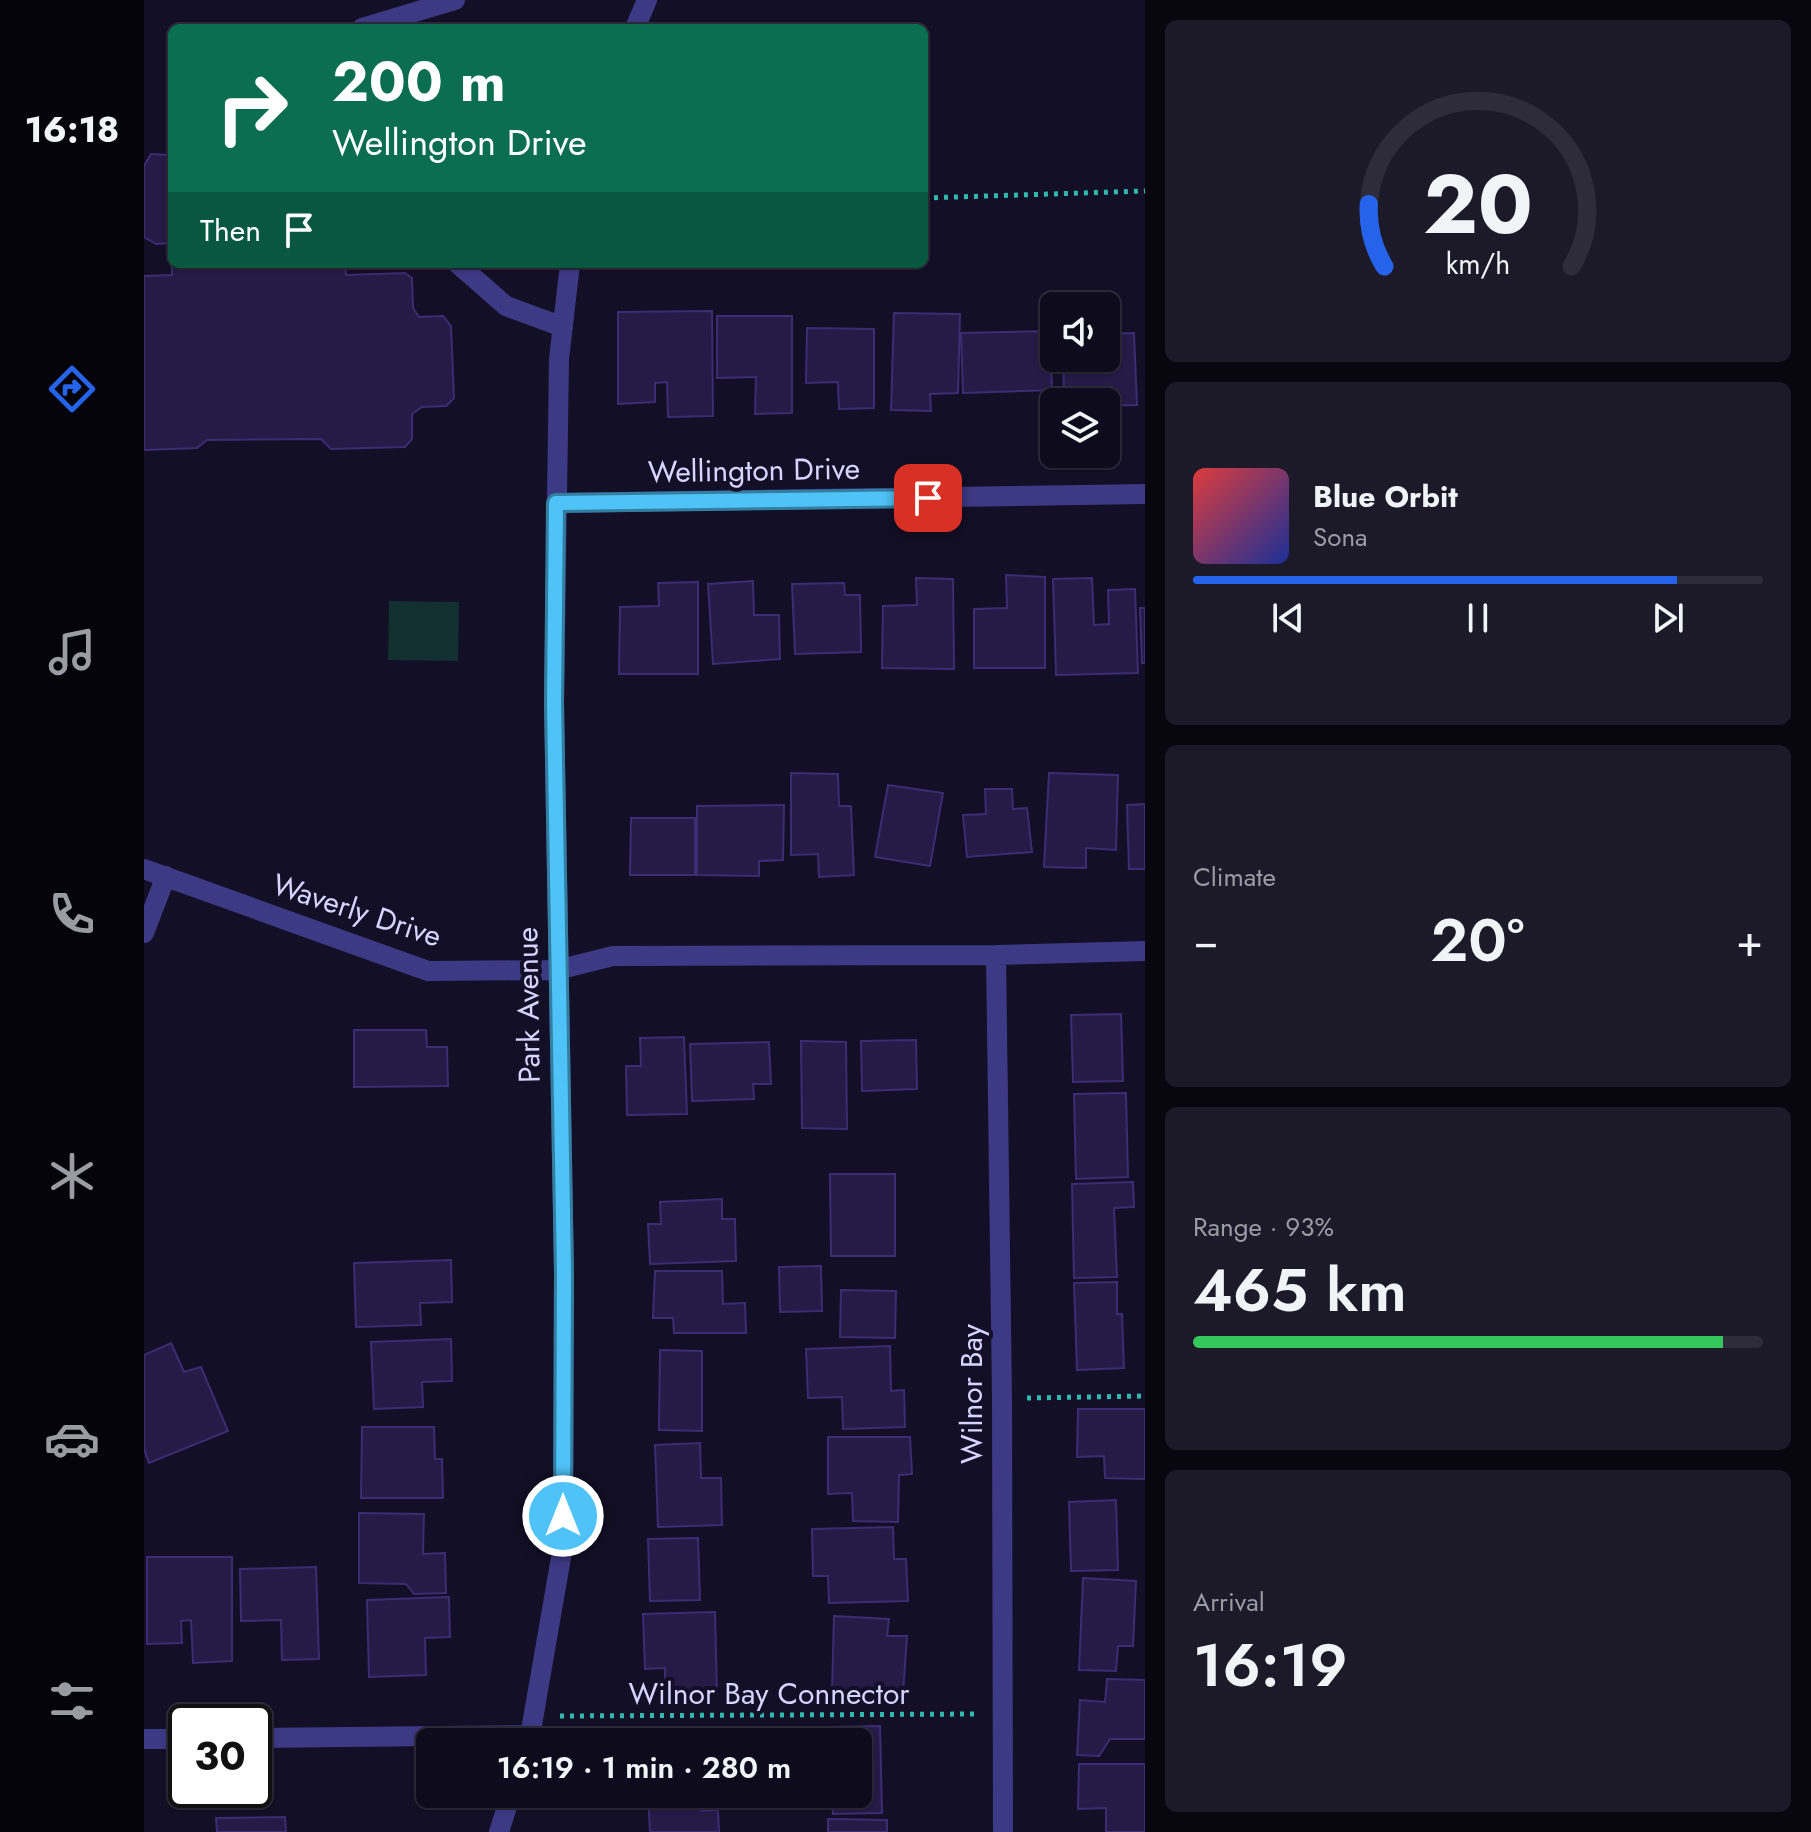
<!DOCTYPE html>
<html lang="en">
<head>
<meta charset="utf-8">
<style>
	body { margin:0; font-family:Jost,sans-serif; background:#1c1929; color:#f1f3f6; height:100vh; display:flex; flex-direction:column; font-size:30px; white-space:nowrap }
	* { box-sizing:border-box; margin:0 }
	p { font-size:26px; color:#9b9ba3 }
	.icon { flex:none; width:44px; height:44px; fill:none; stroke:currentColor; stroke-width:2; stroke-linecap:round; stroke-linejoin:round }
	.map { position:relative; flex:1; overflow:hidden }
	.sheet { display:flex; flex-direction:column; gap:20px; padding:20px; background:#08060f; width:666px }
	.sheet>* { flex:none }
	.guide { position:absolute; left:24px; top:24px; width:760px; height:244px; border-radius:12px; box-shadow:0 2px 6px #0004,0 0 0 2px #2e2b3b; background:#0b6e4f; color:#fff; overflow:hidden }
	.controls { position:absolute; left:896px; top:292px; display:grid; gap:16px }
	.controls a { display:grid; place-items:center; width:80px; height:80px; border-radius:12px; background:#0e0b1c; box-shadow:0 2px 6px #0004,0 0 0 2px #2e2b3b; font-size:40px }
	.speed { position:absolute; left:24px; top:1704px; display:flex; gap:16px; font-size:40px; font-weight:700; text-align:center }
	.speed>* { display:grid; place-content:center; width:104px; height:104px; border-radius:50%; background:#0e0b1c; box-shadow:0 2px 6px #0004,0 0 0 2px #2e2b3b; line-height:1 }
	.speed .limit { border:4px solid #111; border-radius:12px; background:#fff; color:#111 }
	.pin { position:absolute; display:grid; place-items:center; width:68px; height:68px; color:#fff; margin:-34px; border-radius:16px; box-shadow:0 4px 12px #0006 }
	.me { position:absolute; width:88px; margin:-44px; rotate:0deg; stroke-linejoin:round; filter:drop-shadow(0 0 6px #0008) }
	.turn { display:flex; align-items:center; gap:28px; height:168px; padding:0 32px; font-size:36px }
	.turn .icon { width:104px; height:104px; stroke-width:2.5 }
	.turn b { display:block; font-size:56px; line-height:68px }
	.then { display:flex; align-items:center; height:76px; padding:0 32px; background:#0003; gap:16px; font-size:30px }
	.big { font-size:60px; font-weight:600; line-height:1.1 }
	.sheet .tile { flex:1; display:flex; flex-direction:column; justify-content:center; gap:12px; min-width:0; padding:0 28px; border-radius:12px; background:#1c1929 }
	.sheet .dial { align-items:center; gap:0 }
	.dial svg { height:208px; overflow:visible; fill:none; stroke:#2e2b3b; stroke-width:7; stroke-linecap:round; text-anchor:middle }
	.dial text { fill:#f1f3f6; stroke:none }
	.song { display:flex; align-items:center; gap:24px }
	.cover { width:96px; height:96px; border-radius:12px; background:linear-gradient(135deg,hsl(0 70% 55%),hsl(230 70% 35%)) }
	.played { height:8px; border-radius:4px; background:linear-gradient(90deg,#2563eb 85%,#2e2b3b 85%) }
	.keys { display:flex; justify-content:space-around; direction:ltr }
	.heat { display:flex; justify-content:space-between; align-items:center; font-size:44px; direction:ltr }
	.charge { height:12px; border-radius:6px; background:linear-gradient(90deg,#34c759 93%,#2e2b3b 0) }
	.trip { position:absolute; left:272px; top:1728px; width:456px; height:80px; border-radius:12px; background:#0e0b1c; box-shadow:0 2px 6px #0004,0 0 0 2px #2e2b3b; font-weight:600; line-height:80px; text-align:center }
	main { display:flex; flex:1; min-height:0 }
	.tab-bar { display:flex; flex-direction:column; width:144px; justify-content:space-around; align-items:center; background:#06040b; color:#9b9ba3 }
	.tab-bar .icon { width:56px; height:56px }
	.tab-bar .current { color:#2563eb }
	.tab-bar b { font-size:36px; color:#f1f3f6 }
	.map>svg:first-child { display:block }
	.green { fill:#12302f }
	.building { fill:#241b47; stroke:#3b2d73; stroke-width:2 }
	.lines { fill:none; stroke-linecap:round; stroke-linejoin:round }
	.path { stroke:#2fb8b0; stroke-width:5; stroke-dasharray:4 6; stroke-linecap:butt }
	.minor { stroke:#3d3a85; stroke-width:20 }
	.route-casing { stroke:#337fa1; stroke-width:20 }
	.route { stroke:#4fc3f7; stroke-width:14 }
	.labels { text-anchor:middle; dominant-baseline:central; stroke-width:8; stroke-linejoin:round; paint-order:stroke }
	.street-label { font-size:30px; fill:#d9d4ff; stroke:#130f26 }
</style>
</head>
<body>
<main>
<nav class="tab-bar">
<b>16:18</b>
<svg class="icon current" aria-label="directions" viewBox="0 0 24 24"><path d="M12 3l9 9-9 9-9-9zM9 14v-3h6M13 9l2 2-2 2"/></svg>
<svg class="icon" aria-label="music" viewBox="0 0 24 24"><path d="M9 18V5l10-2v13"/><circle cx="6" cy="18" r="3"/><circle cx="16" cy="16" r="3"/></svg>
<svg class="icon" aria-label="phone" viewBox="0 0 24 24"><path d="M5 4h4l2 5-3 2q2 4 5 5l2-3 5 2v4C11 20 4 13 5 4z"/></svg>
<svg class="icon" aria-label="climate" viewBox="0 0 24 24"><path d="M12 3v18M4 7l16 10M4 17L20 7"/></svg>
<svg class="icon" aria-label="car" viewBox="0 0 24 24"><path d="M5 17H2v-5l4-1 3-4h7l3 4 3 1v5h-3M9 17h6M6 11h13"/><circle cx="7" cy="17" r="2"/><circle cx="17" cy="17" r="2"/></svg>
<svg class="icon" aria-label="filters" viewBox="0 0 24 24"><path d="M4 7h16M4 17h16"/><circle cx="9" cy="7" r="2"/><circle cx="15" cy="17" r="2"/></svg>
</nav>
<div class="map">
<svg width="1001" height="1832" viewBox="0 0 1001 1832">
	<rect width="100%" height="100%" fill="#130f26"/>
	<path class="green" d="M 245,601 L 315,602 L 314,661 L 244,660 Z"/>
	<path class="building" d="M 7,154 L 28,155 L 28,264 L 201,264 L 202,275 L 261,273 L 268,278 L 269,308 L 275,317 L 299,316 L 307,326 L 310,398 L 302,406 L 278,407 L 268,414 L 268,439 L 261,447 L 187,449 L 177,439 L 63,440 L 53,448 L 0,450 L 0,276 L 28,275 L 27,243 L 12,244 L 0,237 L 0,166 Z
		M 568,311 L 569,416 L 524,417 L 523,382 L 511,383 L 511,402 L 474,404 L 474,312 Z
		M 750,313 L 816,314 L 814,393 L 786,394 L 787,411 L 747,410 Z
		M 573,316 L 648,316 L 648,413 L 611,414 L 612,377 L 573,378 Z
		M 663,328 L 730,329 L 730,408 L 695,409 L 694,382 L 662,383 Z
		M 906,331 L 908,390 L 819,393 L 817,333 Z
		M 990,333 L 993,405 L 962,406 L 962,402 L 951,402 L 950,389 L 920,390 L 919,358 L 962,358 L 962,334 Z
		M 862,575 L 901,577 L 901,668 L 830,668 L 830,609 L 863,608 Z
		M 772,578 L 809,579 L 810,669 L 738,668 L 739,606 L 773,605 Z
		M 948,578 L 950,625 L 965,624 L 964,590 L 991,589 L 994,673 L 912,675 L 909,579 Z
		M 609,581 L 610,615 L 635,615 L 636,659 L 569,664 L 564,584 Z
		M 554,582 L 554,674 L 475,674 L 476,607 L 515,606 L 514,583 Z
		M 700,583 L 701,595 L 716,595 L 717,652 L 651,654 L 648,584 Z
		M 996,608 L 1001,608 L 1001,663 L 998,663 Z
		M 647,773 L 694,774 L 695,806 L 707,806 L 710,875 L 675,877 L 674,854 L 647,855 Z
		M 905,773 L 974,775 L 972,850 L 942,848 L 942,868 L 900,867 Z
		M 744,785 L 799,793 L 786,866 L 731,857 Z
		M 841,789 L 868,789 L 869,809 L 883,808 L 888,852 L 823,857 L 819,815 L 842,814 Z
		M 1001,804 L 1001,869 L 985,869 L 983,805 Z
		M 640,805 L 639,860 L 615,861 L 615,876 L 553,875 L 553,806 Z
		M 487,818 L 551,818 L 551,875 L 486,875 Z
		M 977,1014 L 979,1081 L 929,1082 L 927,1015 Z
		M 210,1030 L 282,1030 L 283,1047 L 303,1047 L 304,1086 L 210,1087 Z
		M 540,1037 L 543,1114 L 483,1115 L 482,1066 L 497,1066 L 496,1038 Z
		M 772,1040 L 773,1089 L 718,1091 L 717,1041 Z
		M 657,1041 L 702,1042 L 703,1129 L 658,1128 Z
		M 625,1042 L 627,1084 L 609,1084 L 610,1099 L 548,1101 L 546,1044 Z
		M 982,1093 L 984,1177 L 932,1179 L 930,1094 Z
		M 686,1174 L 751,1174 L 751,1256 L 687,1256 Z
		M 989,1182 L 990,1207 L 970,1208 L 973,1277 L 930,1278 L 928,1184 Z
		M 578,1199 L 578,1219 L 591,1219 L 592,1261 L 506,1264 L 504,1224 L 517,1224 L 516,1202 Z
		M 307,1260 L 308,1302 L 276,1303 L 277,1325 L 212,1327 L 210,1263 Z
		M 677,1266 L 678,1311 L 636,1312 L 635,1267 Z
		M 511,1271 L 578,1271 L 579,1304 L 601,1303 L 602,1333 L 530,1333 L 529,1318 L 509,1318 Z
		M 973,1282 L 973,1314 L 978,1314 L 980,1368 L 933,1370 L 930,1283 Z
		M 697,1290 L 752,1291 L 751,1338 L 696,1337 Z
		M 307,1339 L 308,1381 L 278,1382 L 279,1407 L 230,1409 L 227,1342 Z
		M 27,1343 L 40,1372 L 57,1367 L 84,1431 L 5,1463 L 0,1449 L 0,1355 Z
		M 746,1346 L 747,1391 L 760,1390 L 761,1427 L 699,1429 L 698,1397 L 664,1398 L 662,1349 Z
		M 516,1350 L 558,1351 L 558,1431 L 515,1430 Z
		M 934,1409 L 1001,1409 L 1001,1479 L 961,1478 L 960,1456 L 933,1457 Z
		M 218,1427 L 290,1427 L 291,1459 L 298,1459 L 299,1498 L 217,1498 Z
		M 684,1437 L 766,1437 L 768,1474 L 755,1475 L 754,1522 L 709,1521 L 708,1493 L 684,1494 Z
		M 556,1443 L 557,1478 L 577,1478 L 578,1525 L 514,1527 L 511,1445 Z
		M 972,1500 L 974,1570 L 927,1571 L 925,1502 Z
		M 215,1513 L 280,1514 L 279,1554 L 301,1553 L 302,1593 L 270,1594 L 262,1584 L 215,1583 Z
		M 749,1527 L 750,1559 L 762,1559 L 764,1601 L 685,1603 L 684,1576 L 669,1576 L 668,1529 Z
		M 554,1538 L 556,1600 L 506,1601 L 504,1539 Z
		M 3,1557 L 88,1557 L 88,1661 L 49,1663 L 47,1620 L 37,1621 L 38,1643 L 3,1644 Z
		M 172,1567 L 175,1659 L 138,1660 L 137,1620 L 97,1621 L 96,1569 Z
		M 939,1578 L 992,1581 L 989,1646 L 974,1646 L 972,1671 L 935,1670 Z
		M 305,1597 L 306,1637 L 281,1638 L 282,1675 L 225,1677 L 223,1600 Z
		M 571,1612 L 573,1694 L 521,1695 L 521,1668 L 501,1669 L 499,1614 Z
		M 690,1616 L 745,1619 L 743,1636 L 763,1636 L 759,1693 L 688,1690 Z
		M 963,1679 L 1001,1680 L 1001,1739 L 966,1739 L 955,1756 L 933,1755 L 936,1700 L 961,1702 Z
		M 736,1726 L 738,1813 L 689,1814 L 688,1794 L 714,1794 L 714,1742 L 686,1742 L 686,1727 Z
		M 555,1731 L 555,1742 L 503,1742 L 502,1733 Z
		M 935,1764 L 1001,1764 L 1001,1832 L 962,1832 L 962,1808 L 934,1809 Z
		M 504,1794 L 557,1794 L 557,1811 L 574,1810 L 575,1832 L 506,1832 Z
		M 141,1817 L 142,1832 L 73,1832 L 72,1818 Z
		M 684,1819 L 743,1820 L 743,1832 L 684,1832 Z"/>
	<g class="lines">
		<path class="path" d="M 780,198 L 1001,191
			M 883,1398 L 1001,1396
			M 416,1716 L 834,1714"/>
		<path class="minor" d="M 218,28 L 311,0
			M 491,28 L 503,0
			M 314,264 L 362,306 L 419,327
			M 412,503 L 1001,494
			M 0,869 L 284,971 L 413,970 L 469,956 L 852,955 L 1001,951
			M 0,933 L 22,876
			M 852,955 L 858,1398 L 859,1832
			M 110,1738 L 387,1735
			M 0,1739 L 42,1739
			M 385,1742 L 419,1546 L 420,1273 L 410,703 L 415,359 L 426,264
			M 355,1832 L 367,1794"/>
	</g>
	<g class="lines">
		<g class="route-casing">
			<path id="route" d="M 419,1516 L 420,1273 L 410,703 L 412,503 L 784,498"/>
		</g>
		<use href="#route" class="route"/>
	</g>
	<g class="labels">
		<g class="street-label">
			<text transform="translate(610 470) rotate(-1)">Wellington Drive</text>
			<text transform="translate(213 910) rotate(18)">Waverly Drive</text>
			<text transform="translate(384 1005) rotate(-91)">Park Avenue</text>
			<text transform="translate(827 1394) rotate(-90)">Wilnor Bay</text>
			<text x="625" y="1693">Wilnor Bay Connector</text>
		</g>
	</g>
</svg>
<div class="controls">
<a><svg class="icon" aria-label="sound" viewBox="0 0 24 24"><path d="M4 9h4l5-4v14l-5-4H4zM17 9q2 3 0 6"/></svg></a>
<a><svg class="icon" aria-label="layers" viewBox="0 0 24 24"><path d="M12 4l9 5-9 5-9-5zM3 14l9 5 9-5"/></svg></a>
</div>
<div class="speed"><div class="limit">30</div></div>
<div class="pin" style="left:784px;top:498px;background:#d93025"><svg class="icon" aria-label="arrive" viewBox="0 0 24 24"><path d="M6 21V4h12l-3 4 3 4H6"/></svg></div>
<svg class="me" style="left:419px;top:1516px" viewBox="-20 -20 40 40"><circle r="17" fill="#4fc3f7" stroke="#fff" stroke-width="3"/><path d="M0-11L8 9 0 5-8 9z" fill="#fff"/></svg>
<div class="trip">16:19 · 1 min · 280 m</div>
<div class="guide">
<div class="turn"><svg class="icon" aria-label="right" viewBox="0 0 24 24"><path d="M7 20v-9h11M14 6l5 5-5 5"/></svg><div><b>200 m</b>Wellington Drive</div></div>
<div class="then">Then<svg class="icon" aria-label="arrive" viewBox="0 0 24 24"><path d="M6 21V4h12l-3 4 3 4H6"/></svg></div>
</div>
</div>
<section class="sheet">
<div class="tile dial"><svg viewBox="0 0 100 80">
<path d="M14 69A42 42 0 1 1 86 69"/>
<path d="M14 69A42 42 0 0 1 8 45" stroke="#2563eb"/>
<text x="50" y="56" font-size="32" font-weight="700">20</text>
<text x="50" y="72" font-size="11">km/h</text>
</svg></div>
<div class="tile">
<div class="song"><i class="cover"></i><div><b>Blue Orbit</b><p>Sona</p></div></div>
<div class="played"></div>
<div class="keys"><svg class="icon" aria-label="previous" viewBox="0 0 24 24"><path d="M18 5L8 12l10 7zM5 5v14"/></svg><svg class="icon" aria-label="pause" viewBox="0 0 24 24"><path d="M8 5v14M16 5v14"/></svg><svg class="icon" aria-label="next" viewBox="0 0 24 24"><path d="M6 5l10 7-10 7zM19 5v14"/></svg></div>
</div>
<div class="tile"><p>Climate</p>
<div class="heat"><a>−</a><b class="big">20°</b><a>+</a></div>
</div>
<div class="tile"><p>Range · 93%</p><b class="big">465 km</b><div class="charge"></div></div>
<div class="tile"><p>Arrival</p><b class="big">16:19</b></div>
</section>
</main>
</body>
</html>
